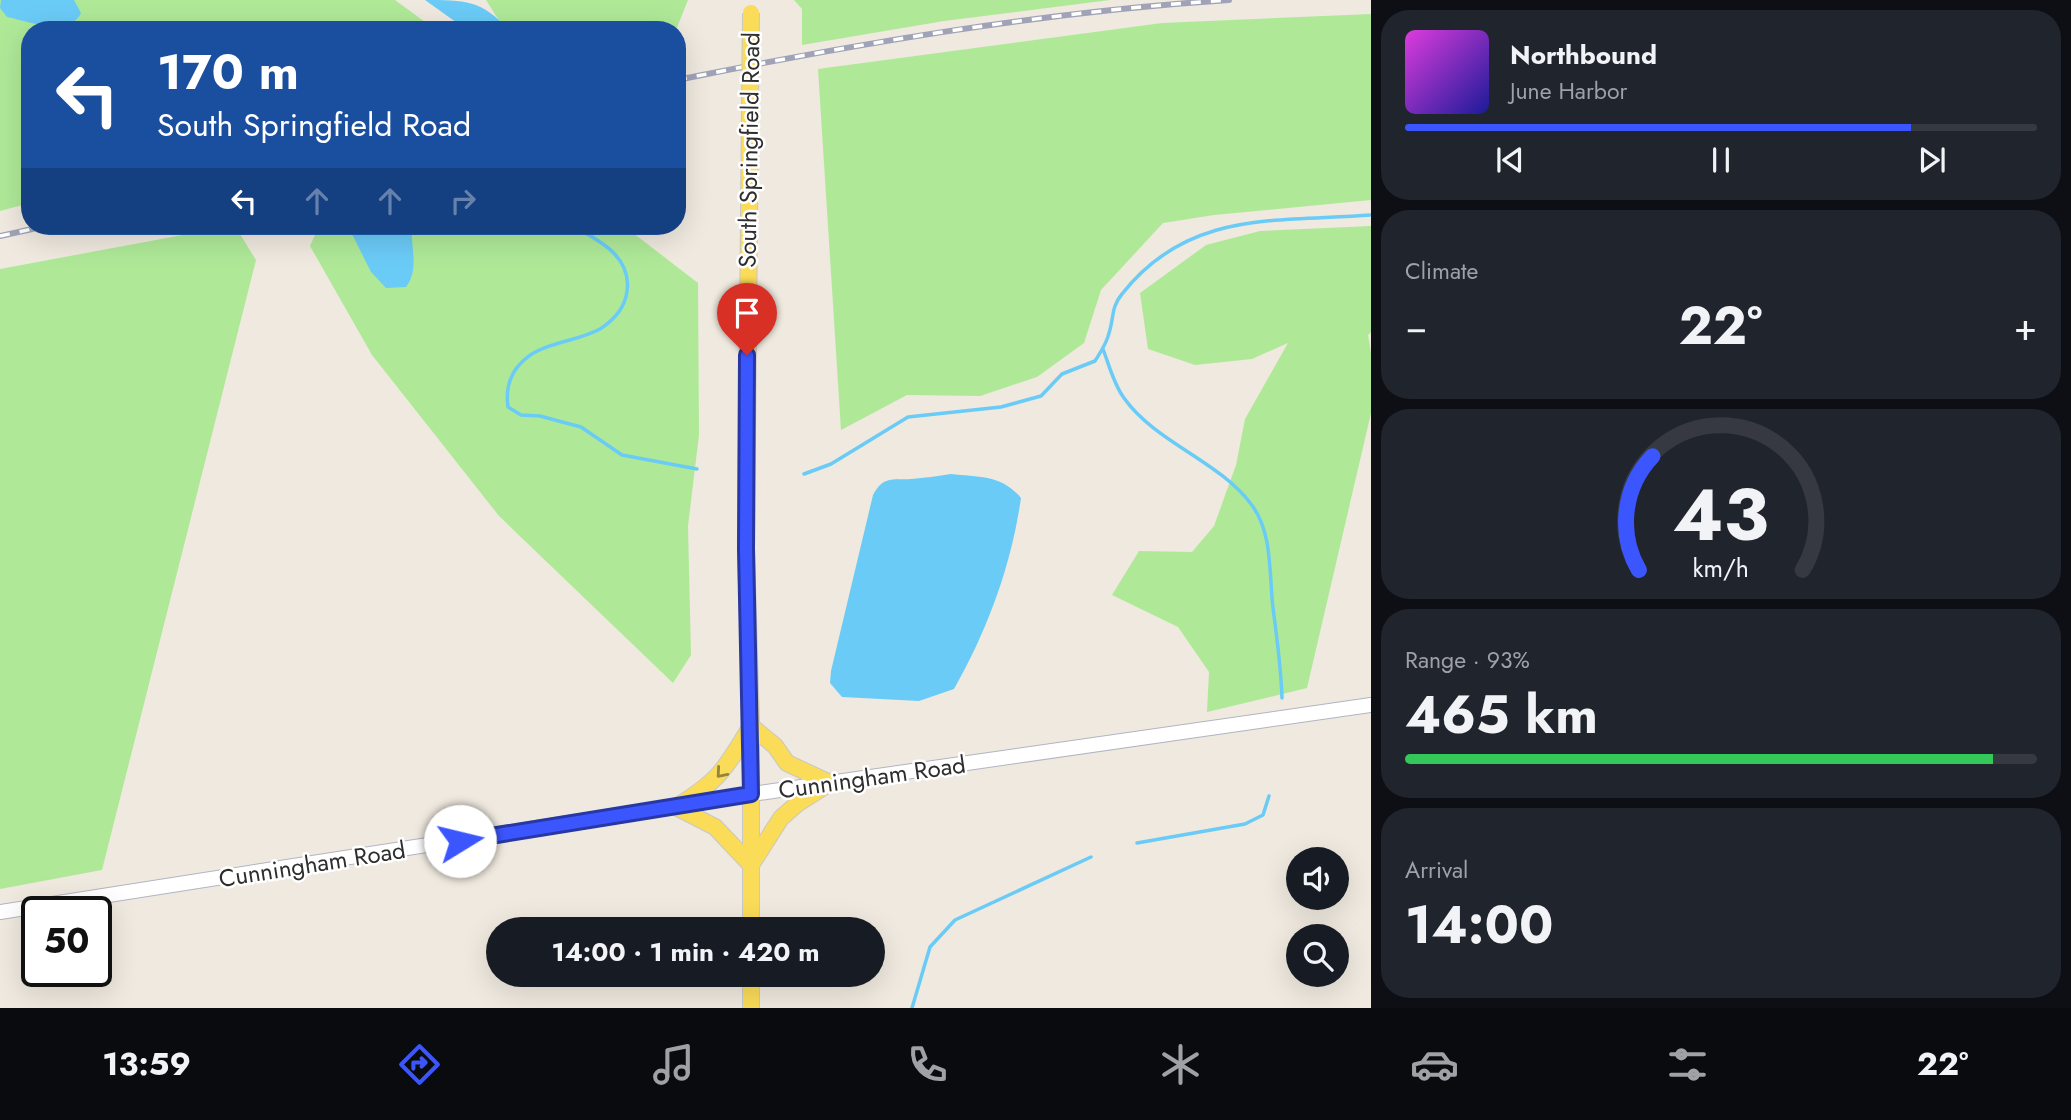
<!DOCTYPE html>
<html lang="en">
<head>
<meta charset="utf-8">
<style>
	body { margin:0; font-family:Jost,sans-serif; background:#20242c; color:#f1f3f6; height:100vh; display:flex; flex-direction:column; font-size:26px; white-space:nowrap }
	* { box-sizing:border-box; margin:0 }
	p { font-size:23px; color:#9ea1a6 }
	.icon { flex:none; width:38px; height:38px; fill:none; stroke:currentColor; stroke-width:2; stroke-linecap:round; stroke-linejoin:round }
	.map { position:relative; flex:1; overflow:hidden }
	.panel { display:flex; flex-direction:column; gap:10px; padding:10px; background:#0d0f14; width:700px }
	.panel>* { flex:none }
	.banner { position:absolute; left:21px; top:21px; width:665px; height:214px; border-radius:28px; box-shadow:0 7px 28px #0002; background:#1a4fa0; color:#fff; overflow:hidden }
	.tools { position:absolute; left:1286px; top:847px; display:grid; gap:14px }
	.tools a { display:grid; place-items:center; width:63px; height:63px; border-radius:50%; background:#171b24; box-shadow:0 7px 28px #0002; font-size:35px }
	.speed { position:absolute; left:21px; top:896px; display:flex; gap:14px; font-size:35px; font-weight:700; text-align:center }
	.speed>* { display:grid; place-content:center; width:91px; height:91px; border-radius:50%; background:#171b24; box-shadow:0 7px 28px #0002; line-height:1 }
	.speed .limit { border:4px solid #111; border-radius:10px; background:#fff; color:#111 }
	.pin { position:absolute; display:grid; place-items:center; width:60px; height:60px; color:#fff; margin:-72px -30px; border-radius:50% 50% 50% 0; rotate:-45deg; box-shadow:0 0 7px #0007 }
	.pin .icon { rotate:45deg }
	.me { position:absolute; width:77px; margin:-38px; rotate:81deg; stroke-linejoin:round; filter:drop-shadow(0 0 5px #0008) }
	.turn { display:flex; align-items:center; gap:24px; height:147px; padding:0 21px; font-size:32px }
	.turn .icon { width:91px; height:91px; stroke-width:2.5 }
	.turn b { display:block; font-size:49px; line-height:60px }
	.lanes { display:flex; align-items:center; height:66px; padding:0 21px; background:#0003; justify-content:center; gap:35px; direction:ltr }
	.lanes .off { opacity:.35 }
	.big { font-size:52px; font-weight:700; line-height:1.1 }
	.panel .tile { flex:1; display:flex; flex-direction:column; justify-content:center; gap:10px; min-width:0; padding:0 24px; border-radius:28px; background:#20242c }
	.panel .dial { align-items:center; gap:0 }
	.dial svg { height:182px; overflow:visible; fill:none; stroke:#363941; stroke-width:7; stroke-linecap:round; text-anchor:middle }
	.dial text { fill:#f1f3f6; stroke:none }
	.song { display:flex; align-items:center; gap:21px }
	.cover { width:84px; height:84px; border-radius:10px; background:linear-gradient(135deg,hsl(300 70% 55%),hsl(240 70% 35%)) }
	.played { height:7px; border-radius:4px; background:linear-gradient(90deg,#3c56ff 80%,#363941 80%) }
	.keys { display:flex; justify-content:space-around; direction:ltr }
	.heat { display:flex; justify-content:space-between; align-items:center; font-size:38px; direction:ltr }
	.charge { height:10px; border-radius:5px; background:linear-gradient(90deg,#34c759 93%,#363941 0) }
	.trip { position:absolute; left:486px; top:917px; width:399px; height:70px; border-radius:35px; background:#171b24; box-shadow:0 7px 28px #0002; font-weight:700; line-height:70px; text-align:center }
	.dock { display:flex; height:112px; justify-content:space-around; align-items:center; background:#090b0e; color:#9ea1a6 }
	.dock .icon { width:49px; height:49px }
	.dock .current { color:#3c56ff }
	.dock b { font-size:32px; color:#f1f3f6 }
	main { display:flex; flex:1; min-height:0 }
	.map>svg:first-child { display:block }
	.green { fill:#afe998 }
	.water { fill:#6bcbf7 }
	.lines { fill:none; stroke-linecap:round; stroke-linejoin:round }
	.stream { stroke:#6bcbf7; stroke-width:3.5 }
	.secondary-casing { stroke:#b2b4c1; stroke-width:16 }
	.primary-casing { stroke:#c8c8c8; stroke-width:18 }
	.secondary { stroke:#fff; stroke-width:14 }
	.primary { stroke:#fadc58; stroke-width:16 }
	.rail-casing { stroke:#a0a3b8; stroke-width:6 }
	.rail { stroke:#fff; stroke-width:3.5; stroke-dasharray:10; stroke-linecap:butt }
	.primary-bridge-casing { stroke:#c8c8c8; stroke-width:18; stroke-linecap:butt }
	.primary-bridge { stroke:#fadc58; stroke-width:16 }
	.oneway { stroke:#948442 }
	.route-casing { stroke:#2738a6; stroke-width:18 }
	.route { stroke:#3c56ff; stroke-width:12 }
	.labels { text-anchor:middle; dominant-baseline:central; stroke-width:5; stroke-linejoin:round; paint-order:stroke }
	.street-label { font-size:24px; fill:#2d2d2d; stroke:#fff }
</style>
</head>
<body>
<main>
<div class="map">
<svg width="1371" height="1008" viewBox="0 0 1371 1008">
	<rect width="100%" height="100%" fill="#efe9df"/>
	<path class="green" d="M 0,0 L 395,0 L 436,30 L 30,30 L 30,203 L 0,211 Z
		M 486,0 L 688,0 L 676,30 L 505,30 Z
		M 794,0 L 1110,0 L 944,21 L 802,45 L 802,9 Z
		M 1371,14 L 1371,200 L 1214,215 L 1163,223 L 1101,290 L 1084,343 L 1037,377 L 980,396 L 907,395 L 841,430 L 818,69 L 1162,23 Z
		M 231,226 L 235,226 L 256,260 L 102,870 L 0,889 L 0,269 Z
		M 319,226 L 624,226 L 698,283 L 699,435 L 688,526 L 691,655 L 673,683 L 499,516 L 372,355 L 310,246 Z
		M 1371,226 L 1371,332 L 1368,335 L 1371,353 L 1371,413 L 1307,688 L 1207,712 L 1209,672 L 1178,627 L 1112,595 L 1139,551 L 1192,552 L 1214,526 L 1236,465 L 1245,419 L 1288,343 L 1252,359 L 1195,365 L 1148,349 L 1140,293 L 1206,245 L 1260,231 Z"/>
	<path class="water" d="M 1,0 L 74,0 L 81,13 C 70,38 27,21 7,17 L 0,8 Z
		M 425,0 C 464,0 483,0 508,30 L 467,30 Z
		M 348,226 L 412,226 C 410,246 420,269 406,287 L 386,288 L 371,272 Z
		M 951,474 C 979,477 1002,475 1021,498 C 1011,566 988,629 954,689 L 919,701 L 842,697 L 830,683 L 831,671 L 873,495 C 883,476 892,480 911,479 C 924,478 938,476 951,474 Z"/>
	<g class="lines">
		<path class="stream" d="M 573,226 C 599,240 632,257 627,291 C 625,308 614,320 600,329 C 578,341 549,342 529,356 C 511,369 505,386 508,407 L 521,415 L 540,416 L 581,427 L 622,455 L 697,469
			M 1103,349 C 1109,365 1114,385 1124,398 C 1155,442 1219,461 1251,504 C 1273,532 1269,575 1273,608 C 1277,638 1281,667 1282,698
			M 804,474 L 831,464 L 908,417 L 1001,407 L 1041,396 L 1062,374 L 1095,361 C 1100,353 1107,343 1109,333 C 1114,318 1111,307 1122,294 C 1188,210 1275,222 1371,215
			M 1137,843 L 1245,824 L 1263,815 L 1269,796
			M 912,1008 L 930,947 L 955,920 L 1091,857"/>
		<g class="secondary-casing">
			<path id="secondary" d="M 0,912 L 752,794 L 1371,705"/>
		</g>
		<g class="primary-casing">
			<path id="primary" d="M 750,107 L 746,549 L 751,726 L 751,929
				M 676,807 C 719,781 726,768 751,726 L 775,746 L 787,763 L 830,783
				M 676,807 L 715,827 L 751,865
				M 751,865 L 781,818 L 797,804 L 830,783
				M 751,1008 L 751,975"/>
		</g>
		<use href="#secondary" class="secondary"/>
		<use href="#primary" class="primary"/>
		<g class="rail-casing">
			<path id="rail" d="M 677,80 C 860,43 1043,12 1229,0
				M 0,236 L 46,226"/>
		</g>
		<use href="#rail" class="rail"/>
		<g class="primary-bridge-casing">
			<path id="primary-bridge" d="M 750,107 L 751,13"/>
		</g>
		<use href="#primary-bridge" class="primary-bridge"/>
	</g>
	<defs><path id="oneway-chevron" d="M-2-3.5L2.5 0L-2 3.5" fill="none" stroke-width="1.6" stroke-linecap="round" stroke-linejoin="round" transform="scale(1.75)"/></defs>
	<use class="oneway" href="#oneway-chevron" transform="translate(721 773) rotate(131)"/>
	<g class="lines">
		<g class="route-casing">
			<path id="route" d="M 460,841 L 751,794 L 746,549 L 747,355"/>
		</g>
		<use href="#route" class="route"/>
	</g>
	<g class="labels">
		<g class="street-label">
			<text transform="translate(749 150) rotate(-89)">South Springfield Road</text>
			<text transform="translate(872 777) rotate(-8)">Cunningham Road</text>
			<text transform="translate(312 864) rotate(-9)">Cunningham Road</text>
		</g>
	</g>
</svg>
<div class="tools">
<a><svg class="icon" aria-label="sound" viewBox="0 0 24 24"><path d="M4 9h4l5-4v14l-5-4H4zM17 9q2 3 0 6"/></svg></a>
<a><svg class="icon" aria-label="search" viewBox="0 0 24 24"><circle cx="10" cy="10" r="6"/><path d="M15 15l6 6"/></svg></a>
</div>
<div class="speed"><div class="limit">50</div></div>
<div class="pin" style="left:747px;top:355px;background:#d93025"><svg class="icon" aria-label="arrive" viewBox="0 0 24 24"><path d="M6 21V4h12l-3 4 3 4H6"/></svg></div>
<svg class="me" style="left:460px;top:841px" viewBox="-20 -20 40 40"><circle r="19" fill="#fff"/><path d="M0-13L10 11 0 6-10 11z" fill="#3c56ff"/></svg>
<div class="trip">14:00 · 1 min · 420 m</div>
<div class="banner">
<div class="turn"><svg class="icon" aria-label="left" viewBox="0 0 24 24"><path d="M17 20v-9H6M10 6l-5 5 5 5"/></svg><div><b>170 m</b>South Springfield Road</div></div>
<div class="lanes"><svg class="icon" aria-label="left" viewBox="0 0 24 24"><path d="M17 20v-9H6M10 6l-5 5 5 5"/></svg><svg class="icon off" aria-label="ahead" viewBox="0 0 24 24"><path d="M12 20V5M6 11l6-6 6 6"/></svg><svg class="icon off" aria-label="ahead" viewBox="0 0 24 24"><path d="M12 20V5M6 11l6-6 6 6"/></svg><svg class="icon off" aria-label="right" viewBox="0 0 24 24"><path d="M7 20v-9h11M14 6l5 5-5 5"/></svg></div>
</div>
</div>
<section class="panel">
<div class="tile">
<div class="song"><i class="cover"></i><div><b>Northbound</b><p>June Harbor</p></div></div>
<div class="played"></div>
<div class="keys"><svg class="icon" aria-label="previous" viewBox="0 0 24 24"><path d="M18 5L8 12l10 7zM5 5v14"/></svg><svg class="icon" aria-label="pause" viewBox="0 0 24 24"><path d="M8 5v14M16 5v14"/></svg><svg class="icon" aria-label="next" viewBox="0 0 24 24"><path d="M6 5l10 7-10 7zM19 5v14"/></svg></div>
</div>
<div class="tile"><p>Climate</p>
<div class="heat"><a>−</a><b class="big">22°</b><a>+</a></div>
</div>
<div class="tile dial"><svg viewBox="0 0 100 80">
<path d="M14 69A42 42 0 1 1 86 69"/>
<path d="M14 69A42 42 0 0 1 20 19" stroke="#3c56ff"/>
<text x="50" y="56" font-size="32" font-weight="700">43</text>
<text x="50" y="72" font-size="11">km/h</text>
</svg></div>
<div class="tile"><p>Range · 93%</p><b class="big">465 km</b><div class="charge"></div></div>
<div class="tile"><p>Arrival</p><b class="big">14:00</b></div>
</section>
</main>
<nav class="dock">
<b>13:59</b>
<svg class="icon current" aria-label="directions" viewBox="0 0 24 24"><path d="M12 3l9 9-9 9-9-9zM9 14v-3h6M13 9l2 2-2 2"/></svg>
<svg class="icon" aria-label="music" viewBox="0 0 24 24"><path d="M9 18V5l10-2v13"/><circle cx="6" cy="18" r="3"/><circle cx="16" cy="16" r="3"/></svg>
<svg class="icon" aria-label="phone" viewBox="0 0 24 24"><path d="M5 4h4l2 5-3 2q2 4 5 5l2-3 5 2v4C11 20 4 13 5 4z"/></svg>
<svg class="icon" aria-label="climate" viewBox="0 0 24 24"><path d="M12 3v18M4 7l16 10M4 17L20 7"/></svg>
<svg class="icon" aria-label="car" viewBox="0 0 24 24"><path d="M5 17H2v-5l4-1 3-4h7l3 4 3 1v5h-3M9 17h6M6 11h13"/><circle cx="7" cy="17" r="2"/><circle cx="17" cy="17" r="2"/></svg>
<svg class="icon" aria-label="filters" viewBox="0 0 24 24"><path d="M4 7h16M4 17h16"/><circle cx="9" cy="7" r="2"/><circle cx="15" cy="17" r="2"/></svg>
<b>22°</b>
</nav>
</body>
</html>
